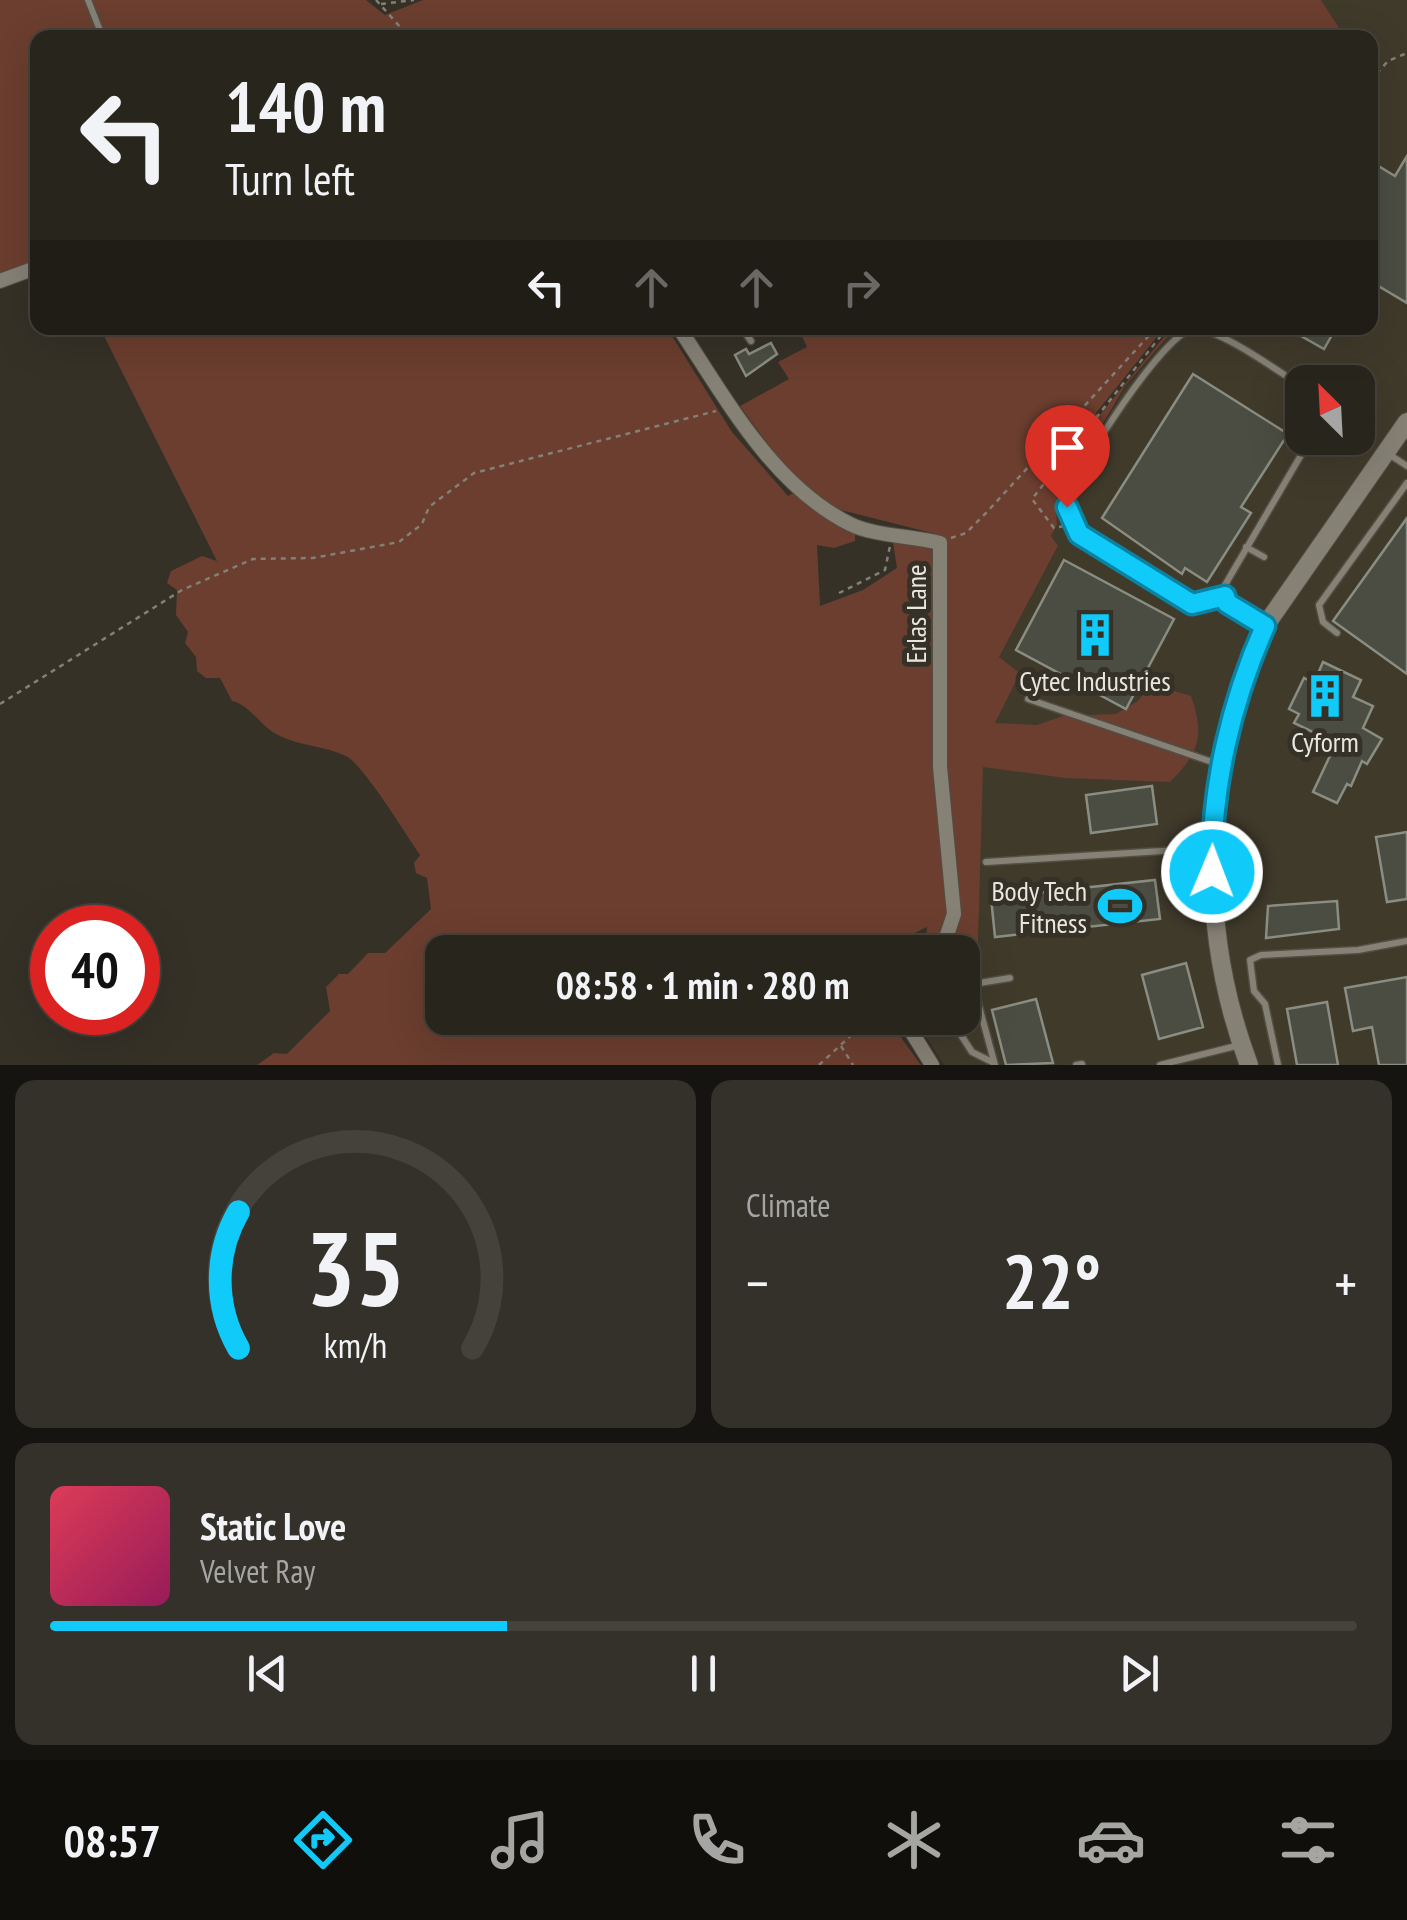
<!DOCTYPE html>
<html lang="en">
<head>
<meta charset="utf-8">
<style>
	body { margin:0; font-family:"PT Sans Narrow",sans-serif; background:#34312a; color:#f1f3f6; height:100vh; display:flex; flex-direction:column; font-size:38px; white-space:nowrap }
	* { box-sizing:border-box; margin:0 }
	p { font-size:32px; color:#a5a5a4 }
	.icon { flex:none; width:55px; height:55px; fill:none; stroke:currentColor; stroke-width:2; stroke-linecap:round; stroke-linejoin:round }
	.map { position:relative; height:1065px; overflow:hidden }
	.details { display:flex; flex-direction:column; gap:15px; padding:15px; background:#161410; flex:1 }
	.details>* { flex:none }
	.hud { position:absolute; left:30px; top:30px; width:1348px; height:305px; border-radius:20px; box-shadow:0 10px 40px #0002,0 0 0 2px #44423b; background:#28251d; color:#f1f3f6; overflow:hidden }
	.needle { width:65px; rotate:336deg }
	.fabs { position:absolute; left:1285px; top:365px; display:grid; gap:20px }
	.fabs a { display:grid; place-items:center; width:90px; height:90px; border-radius:20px; background:#28251d; box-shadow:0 10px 40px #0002,0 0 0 2px #44423b; font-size:50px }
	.speed { position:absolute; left:30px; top:905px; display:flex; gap:20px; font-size:50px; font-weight:700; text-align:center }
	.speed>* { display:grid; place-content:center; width:130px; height:130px; border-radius:50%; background:#28251d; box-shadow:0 10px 40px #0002,0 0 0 2px #44423b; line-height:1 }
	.speed .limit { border:15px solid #d22; background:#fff; color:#111 }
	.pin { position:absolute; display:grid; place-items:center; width:85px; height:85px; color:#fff; margin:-102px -42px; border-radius:50% 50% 50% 0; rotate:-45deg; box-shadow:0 0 10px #0007 }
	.pin .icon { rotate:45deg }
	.me { position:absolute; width:110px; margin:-55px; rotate:1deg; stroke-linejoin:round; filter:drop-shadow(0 0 8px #0008) }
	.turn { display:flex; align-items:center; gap:35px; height:210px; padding:0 30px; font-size:45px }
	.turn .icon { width:130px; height:130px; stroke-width:2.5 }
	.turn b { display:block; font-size:70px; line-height:85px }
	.lanes { display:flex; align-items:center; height:95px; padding:0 30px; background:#0003; justify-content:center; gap:50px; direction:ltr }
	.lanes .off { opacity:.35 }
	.big { font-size:75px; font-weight:800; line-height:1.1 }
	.details .widget { flex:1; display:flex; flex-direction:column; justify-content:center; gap:15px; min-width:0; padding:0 35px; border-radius:20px; background:#34312a }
	.details .dial { align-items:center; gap:0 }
	.dial svg { height:260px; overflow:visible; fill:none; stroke:#44423b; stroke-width:7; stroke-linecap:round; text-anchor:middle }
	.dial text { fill:#f1f3f6; stroke:none }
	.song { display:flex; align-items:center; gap:30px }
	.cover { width:120px; height:120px; border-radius:15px; background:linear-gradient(135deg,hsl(350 70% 55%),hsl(330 70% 35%)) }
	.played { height:10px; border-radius:5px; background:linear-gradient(90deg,#10cafa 35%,#44423b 35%) }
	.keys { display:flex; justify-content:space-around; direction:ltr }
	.heat { display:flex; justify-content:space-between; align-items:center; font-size:55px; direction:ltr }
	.details .tiles { flex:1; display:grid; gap:15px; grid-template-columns:1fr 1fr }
	.widget:last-child { grid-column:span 2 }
	.trip { position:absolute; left:425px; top:935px; width:555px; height:100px; border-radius:20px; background:#28251d; box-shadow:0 10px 40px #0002,0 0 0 2px #44423b; font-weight:800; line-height:100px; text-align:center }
	.menu { display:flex; height:160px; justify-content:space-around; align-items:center; background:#100f0c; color:#a5a5a4 }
	.menu .icon { width:70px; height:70px }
	.menu .active { color:#10cafa }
	.menu b { font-size:45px; color:#f1f3f6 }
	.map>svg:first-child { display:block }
	.built { fill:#403a2b; fill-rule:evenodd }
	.green { fill:#6b3e2f }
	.building { fill:#4b4d42; stroke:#8a8d81; stroke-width:2.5 }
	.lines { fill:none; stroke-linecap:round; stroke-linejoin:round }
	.service-casing { stroke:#514e45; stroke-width:9 }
	.minor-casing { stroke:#514e45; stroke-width:16 }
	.tertiary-casing { stroke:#514e45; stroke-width:20 }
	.path { stroke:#838077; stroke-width:2.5; stroke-dasharray:5 5; stroke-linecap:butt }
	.service { stroke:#858175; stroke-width:6 }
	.minor { stroke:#858175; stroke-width:14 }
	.tertiary { stroke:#858175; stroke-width:18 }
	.route-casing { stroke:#0a83a2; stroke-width:25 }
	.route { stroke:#10cafa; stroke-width:18 }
	.labels { text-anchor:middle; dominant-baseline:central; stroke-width:10; stroke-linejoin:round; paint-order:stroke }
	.street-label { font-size:28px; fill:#e8e6df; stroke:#353127 }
	.poi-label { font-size:28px; fill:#e8e6df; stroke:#353127 }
</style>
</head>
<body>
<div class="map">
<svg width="1407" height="1065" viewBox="0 0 1407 1065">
	<rect width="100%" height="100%" fill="#353127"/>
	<path class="built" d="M 1321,0 L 1407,0 L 1407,1065 L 944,1065 L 914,1018 L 962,1018 L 962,952 L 949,952 L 978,943 L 982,766 L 1001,706 L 1020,673 L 998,657 L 1058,547 L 1051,536 L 1057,525 L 1056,503 L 1126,386 L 1173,331 L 1171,328 L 1370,328 L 1370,79 L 1379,67 L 1370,65 L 1370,38 L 1345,37 ZM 1302,382 L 1358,382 L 1358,438 L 1302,438 Z"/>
	<path class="green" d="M 0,0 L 366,0 L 385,15 L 423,0 L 1321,0 L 1345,37 L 411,38 L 411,32 L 404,38 L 38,38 L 37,260 L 0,274 Z
		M 100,328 L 667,328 L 732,432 L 788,496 L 793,493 L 855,533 L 855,541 L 834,548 L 817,545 L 820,606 L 863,590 L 897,568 L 893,542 L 926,542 L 936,534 L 825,506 L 793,479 L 740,406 L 789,379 L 778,362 L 807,347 L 798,328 L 1164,328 L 1096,413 L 1098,417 L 1171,328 L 1173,331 L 1125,386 L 1056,503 L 1057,525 L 1051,536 L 1058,546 L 999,657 L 1020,673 L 995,723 L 1037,725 L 1063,716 L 1116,714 L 1138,701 L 1151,684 L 1191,696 C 1205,736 1199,753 1170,782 L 1066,778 L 983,767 L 978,943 L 939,952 L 926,940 L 927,927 L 875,952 L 442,952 L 442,1018 L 887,1018 L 921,1065 L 257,1065 L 274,1053 L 287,1054 L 330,1011 L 326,987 L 339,974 L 348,974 L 368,953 L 385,953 L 431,909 L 427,878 L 416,873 L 414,863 L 420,855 C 407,836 362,763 346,756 C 325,746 300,746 280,736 C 260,727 252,706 232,701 L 220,678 L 206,678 L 197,671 L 196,657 L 185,643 L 188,632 L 176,615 L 177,590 L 167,583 L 171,571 L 202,556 L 217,561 Z"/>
	<path class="building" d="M 1407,156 L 1407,303 L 1370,281 L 1370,161 L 1395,176 Z
		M 1287,328 L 1336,328 L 1324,349 Z
		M 771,343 L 777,354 L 746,376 L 735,355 L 746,349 L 749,354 Z
		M 1193,374 L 1288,434 L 1241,507 L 1251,513 L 1207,582 L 1185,568 L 1182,574 L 1102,518 Z
		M 1407,518 L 1407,674 L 1333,621 Z
		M 1064,560 L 1174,619 L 1126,709 L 1016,650 Z
		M 1323,662 L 1361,680 L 1353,697 L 1373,706 L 1363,728 L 1382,739 L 1367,764 L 1362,761 L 1351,786 L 1347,784 L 1337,803 L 1313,792 L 1336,743 L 1294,723 L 1299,714 L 1289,709 L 1304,678 L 1314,683 Z
		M 1152,786 L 1157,824 L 1091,833 L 1086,795 Z
		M 1407,832 L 1407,899 L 1387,902 L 1376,837 Z
		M 1155,880 L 1160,919 L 995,937 L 991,898 Z
		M 1337,901 L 1339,929 L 1266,938 L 1268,906 Z
		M 1186,963 L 1203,1027 L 1159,1039 L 1142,975 Z
		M 1407,977 L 1407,1065 L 1379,1065 L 1372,1027 L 1353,1031 L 1345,988 Z
		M 1036,999 L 1053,1063 L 1006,1065 L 992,1010 Z
		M 1327,1002 L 1338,1065 L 1297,1065 L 1287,1009 Z"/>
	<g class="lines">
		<g class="service-casing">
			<path id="service" d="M 88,0 L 103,38
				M 742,328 L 751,341
				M 1390,455 L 1407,466
				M 1246,547 L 1264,557
				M 1225,596 L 1192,604 L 1079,534 C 1071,525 1064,512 1068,499 C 1076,470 1166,329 1194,329 C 1221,329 1277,371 1302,386
				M 1264,626 L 1227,603 L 1225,585 L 1311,438
				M 1337,633 L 1323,622 L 1319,605 L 1407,483
				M 1028,699 L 1221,765
				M 986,862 L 1210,848
				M 962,982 L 973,984 L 995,1065
				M 973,984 L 1010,978
				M 950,1018 L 972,1052 L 994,1063
				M 1076,1065 L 1082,1064
				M 1160,1065 L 1240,1045
				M 1278,1065 L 1265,1004 L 1254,991 L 1250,960 L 1261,955 L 1358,950 L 1407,941"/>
		</g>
		<g class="minor-casing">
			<path id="minor" d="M 0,281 L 38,267
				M 679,328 C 725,397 772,485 850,524 C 874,536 913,536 940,543 L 940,767 L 954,914 L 946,938 L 907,952
				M 903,1018 L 932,1065"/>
		</g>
		<g class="tertiary-casing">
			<path id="tertiary" d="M 1249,1065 C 1195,921 1203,766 1265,626 L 1407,422"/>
		</g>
		<path class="path" d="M 376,0 L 410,38
			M 381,4 L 414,0
			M 1370,81 L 1388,61 L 1407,53
			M 1064,526 L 1054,528 L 1032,499 L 1167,328
			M 951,538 L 966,533 L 986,513 L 1156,328
			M 839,593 L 885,570 L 890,546
			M 0,704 L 182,590 L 253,559 L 313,558 L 399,542 L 422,524 L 429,507 L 474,473 L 716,411
			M 841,1046 L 853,1065
			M 819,1065 L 870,1018"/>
		<use href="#service" class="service"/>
		<use href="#minor" class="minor"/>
		<use href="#tertiary" class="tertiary"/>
	</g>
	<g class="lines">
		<g class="route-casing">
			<path id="route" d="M 1067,507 L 1079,534 L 1192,604 L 1225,596 L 1227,603 L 1265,626 C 1231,702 1211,788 1212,872"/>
		</g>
		<use href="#route" class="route"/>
	</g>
	<defs>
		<g id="building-bare" transform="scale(3.45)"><path d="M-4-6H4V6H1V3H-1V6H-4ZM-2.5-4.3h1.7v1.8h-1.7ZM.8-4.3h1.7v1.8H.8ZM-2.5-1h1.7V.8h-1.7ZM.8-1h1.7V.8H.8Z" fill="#10cafa" stroke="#353127" stroke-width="2.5" paint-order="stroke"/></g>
		<g id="stadium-bare" transform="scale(3.45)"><path d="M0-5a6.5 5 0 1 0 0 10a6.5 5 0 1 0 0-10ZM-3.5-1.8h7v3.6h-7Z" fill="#10cafa" stroke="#353127" stroke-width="2.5" paint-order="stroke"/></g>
	</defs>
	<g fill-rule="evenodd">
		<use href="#building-bare" x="1095" y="635"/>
		<use href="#building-bare" x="1325" y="696"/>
		<use href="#stadium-bare" x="1120" y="906"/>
	</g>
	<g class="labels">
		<g class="street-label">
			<text transform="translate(915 614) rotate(-90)">Erlas Lane</text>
		</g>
		<g class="poi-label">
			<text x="1095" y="680">Cytec Industries</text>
			<text x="1325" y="741">Cyform</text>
			<text x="1087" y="890" text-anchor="end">Body Tech<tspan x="1087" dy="32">Fitness</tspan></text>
		</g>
	</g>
</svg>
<div class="fabs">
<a><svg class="needle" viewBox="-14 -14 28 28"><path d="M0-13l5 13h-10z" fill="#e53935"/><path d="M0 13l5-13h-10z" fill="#a5a5a4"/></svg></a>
</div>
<div class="speed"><div class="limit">40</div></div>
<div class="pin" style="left:1067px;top:507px;background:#d93025"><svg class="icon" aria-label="arrive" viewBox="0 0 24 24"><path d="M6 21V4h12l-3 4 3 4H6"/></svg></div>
<svg class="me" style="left:1212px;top:872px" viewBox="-20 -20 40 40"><circle r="17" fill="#10cafa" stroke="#fff" stroke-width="3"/><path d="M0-11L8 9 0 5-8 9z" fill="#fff"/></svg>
<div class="trip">08:58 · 1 min · 280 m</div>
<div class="hud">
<div class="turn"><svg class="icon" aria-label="left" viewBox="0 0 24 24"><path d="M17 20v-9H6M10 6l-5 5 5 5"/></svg><div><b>140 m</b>Turn left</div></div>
<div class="lanes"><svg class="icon" aria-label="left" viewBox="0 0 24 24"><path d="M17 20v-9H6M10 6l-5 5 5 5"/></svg><svg class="icon off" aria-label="ahead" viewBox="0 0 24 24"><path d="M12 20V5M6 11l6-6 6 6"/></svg><svg class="icon off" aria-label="ahead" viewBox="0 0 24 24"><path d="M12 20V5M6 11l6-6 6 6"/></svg><svg class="icon off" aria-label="right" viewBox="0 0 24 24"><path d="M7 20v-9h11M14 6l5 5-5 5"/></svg></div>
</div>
</div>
<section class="details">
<div class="tiles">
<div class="widget dial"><svg viewBox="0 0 100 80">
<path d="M14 69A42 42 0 1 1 86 69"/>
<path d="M14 69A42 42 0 0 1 14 27" stroke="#10cafa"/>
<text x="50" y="56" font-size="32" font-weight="700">35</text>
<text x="50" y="72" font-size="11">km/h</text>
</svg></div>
<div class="widget"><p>Climate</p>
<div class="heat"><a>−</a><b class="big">22°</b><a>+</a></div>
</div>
<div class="widget">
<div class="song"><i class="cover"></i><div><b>Static Love</b><p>Velvet Ray</p></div></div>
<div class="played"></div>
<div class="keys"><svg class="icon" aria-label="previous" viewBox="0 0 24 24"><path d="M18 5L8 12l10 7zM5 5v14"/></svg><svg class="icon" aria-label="pause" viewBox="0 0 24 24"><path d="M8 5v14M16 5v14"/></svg><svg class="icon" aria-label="next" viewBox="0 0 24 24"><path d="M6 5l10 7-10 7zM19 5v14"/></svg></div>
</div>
</div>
</section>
<nav class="menu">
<b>08:57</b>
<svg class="icon active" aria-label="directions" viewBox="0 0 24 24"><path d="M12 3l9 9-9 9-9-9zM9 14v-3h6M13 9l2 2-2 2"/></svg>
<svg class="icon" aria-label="music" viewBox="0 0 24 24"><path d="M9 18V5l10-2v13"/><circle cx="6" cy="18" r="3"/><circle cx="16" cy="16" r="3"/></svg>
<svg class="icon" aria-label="phone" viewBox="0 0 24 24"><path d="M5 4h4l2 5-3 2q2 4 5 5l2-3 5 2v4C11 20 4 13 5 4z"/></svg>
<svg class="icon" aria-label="climate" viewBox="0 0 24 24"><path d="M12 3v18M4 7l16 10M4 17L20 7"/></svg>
<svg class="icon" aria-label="car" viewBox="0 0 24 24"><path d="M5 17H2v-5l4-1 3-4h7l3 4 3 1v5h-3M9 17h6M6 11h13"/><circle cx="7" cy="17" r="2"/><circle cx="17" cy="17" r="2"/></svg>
<svg class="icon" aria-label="filters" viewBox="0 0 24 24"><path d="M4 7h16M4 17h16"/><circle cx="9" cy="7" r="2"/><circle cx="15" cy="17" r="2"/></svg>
</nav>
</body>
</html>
